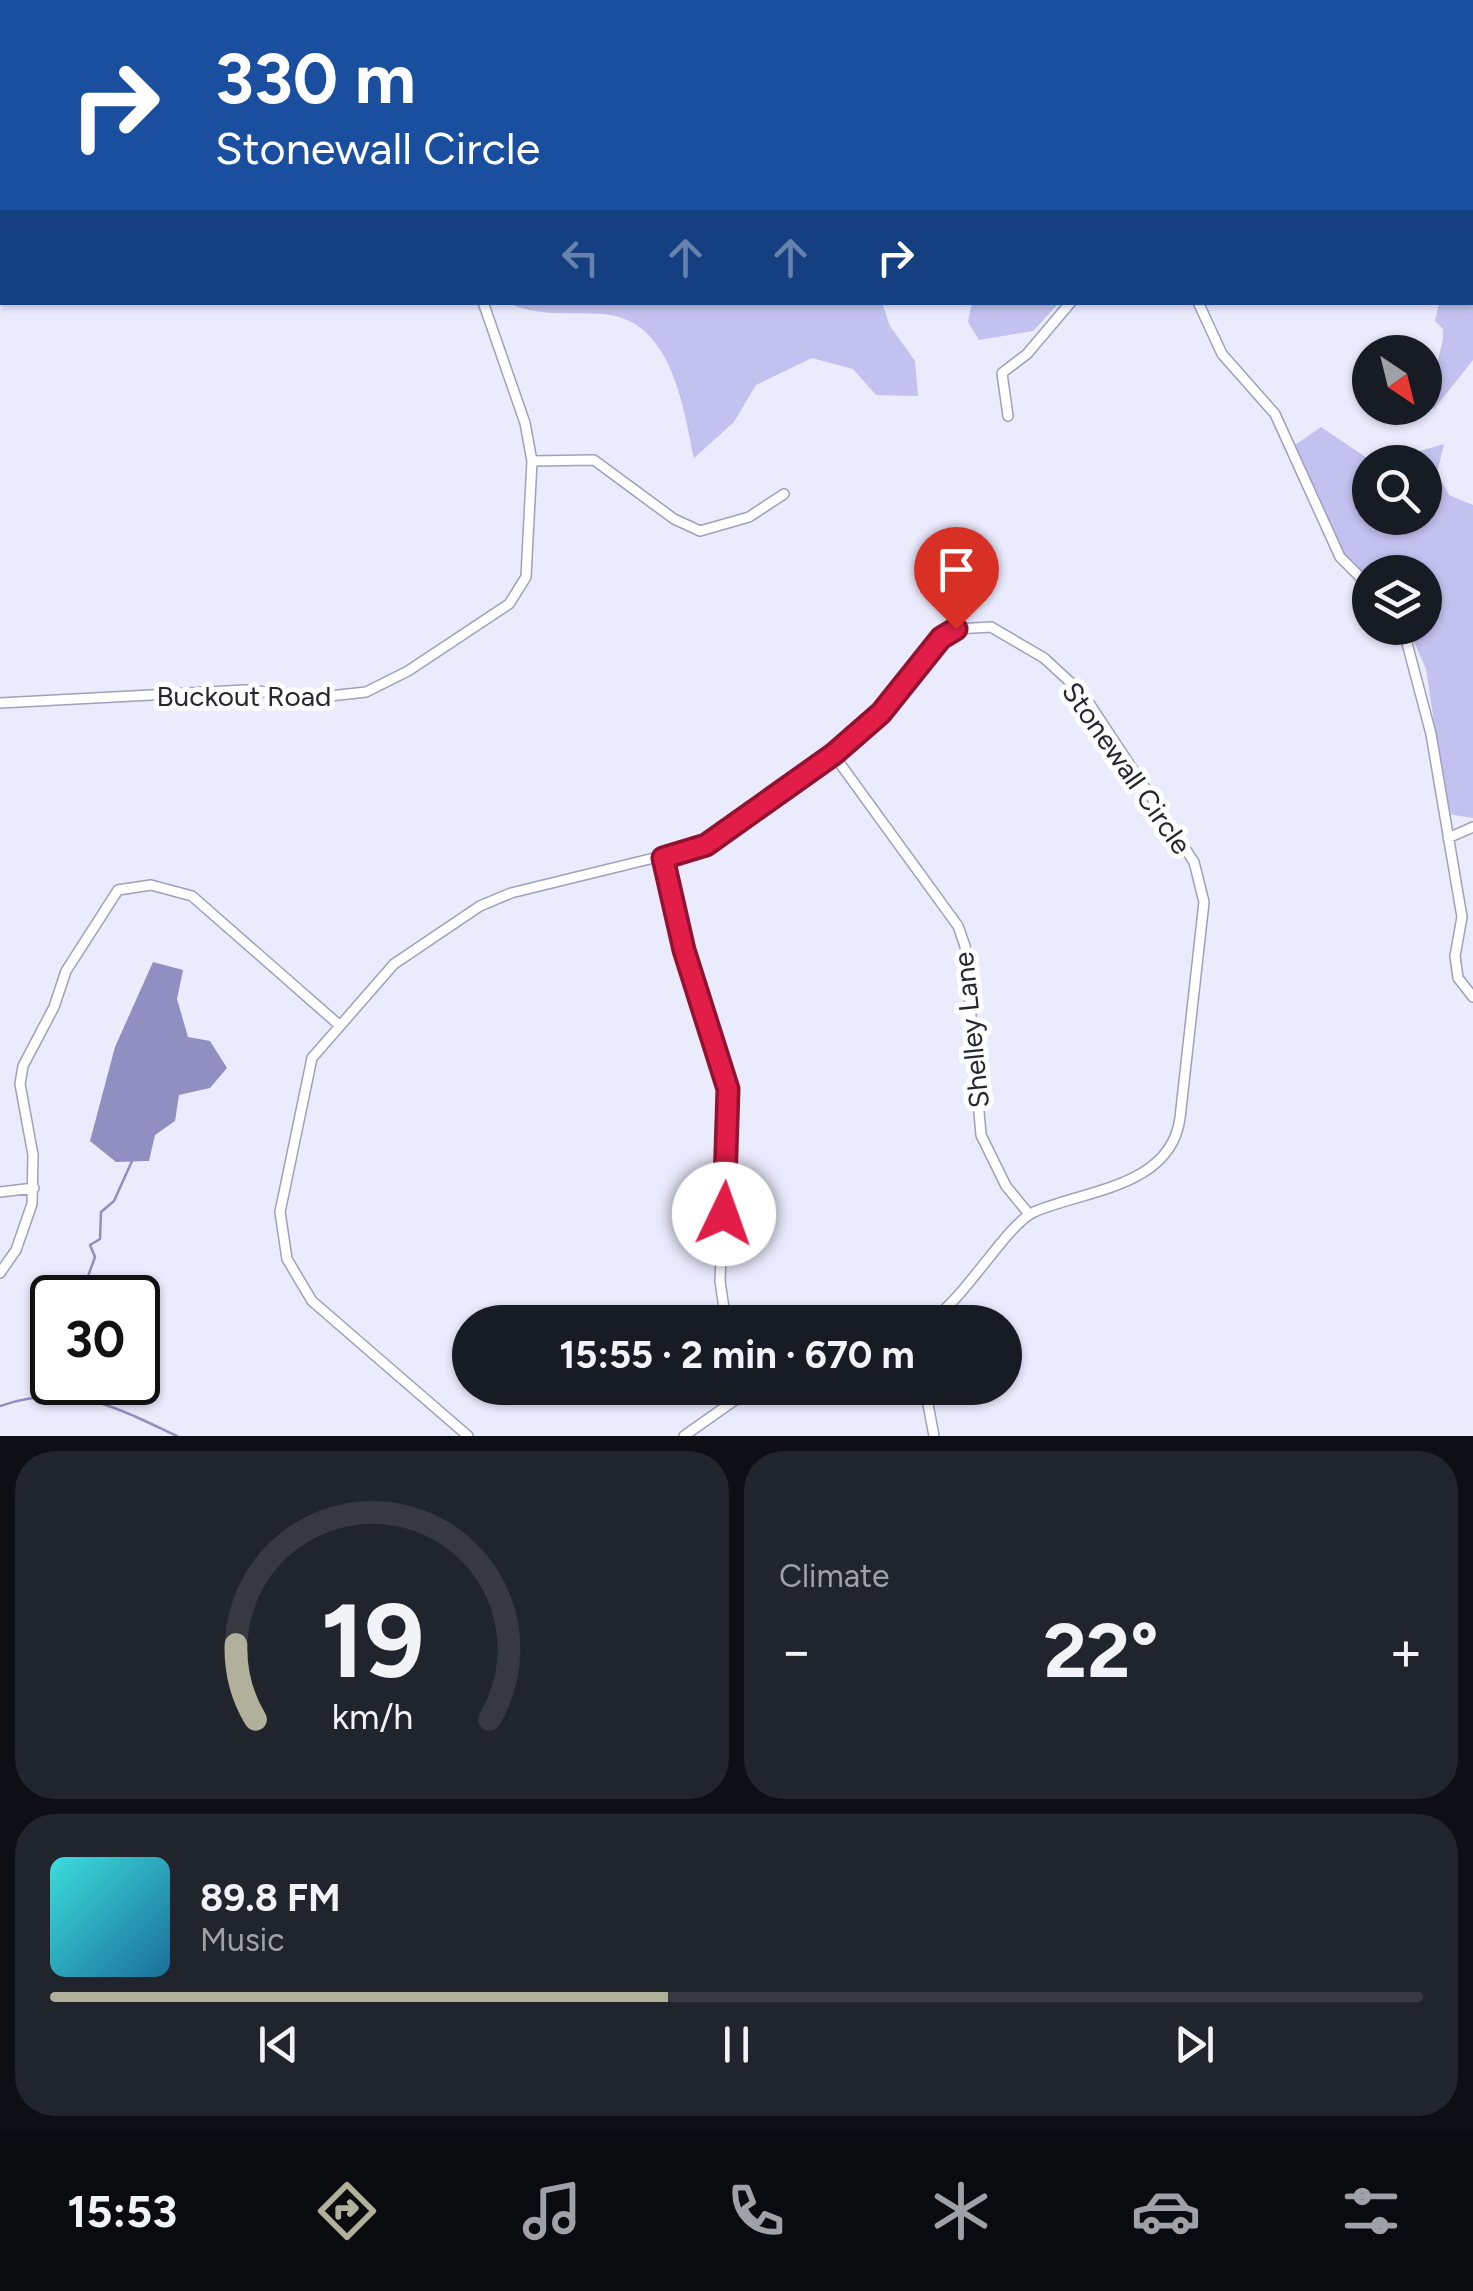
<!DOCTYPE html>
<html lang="en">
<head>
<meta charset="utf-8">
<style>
	body { margin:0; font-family:Figtree,sans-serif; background:#20242c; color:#f1f3f6; height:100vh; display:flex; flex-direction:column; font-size:38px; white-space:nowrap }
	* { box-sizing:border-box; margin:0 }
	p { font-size:32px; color:#9ea1a6 }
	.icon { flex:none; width:55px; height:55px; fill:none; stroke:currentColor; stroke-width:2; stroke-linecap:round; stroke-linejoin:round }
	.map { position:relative; height:1436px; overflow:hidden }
	.drawer { display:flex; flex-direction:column; gap:15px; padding:15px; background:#0d0f14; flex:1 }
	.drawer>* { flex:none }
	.hud { position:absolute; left:0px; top:0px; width:1475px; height:305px; box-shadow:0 2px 8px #0004; background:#1a4fa0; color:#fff; overflow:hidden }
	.needle { width:65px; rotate:145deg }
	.tools { position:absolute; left:1352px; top:335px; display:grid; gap:20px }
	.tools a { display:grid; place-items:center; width:90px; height:90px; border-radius:50%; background:#171b24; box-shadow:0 2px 8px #0004; font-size:50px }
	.speed { position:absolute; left:30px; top:1275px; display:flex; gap:20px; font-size:50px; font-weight:700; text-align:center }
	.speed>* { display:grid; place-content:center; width:130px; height:130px; border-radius:50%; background:#171b24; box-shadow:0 2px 8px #0004; line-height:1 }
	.speed .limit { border:5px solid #111; border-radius:15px; background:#fff; color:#111 }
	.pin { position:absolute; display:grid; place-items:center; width:85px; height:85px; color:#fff; margin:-102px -42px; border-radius:50% 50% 50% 0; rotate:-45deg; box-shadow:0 0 10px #0007 }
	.pin .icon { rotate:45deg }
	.me { position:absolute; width:110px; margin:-55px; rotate:3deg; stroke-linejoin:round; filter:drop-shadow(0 0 8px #0008) }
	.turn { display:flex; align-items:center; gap:35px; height:210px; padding:0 50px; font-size:45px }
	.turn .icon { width:130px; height:130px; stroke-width:2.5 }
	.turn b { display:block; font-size:70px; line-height:85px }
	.lanes { display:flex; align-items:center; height:95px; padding:0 50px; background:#0003; justify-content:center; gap:50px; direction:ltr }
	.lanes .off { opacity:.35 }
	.big { font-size:75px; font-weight:700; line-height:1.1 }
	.drawer .widget { flex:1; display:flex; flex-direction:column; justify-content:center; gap:15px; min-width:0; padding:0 35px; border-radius:40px; background:#20242c }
	.drawer .dial { align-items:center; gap:0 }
	.dial svg { height:260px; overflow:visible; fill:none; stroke:#363941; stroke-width:7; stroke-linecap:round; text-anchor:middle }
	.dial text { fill:#f1f3f6; stroke:none }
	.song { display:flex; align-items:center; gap:30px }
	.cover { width:120px; height:120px; border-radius:15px; background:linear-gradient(135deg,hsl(180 70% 55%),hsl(200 70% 35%)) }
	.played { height:10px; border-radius:5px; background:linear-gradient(90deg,#b0b09b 45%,#363941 45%) }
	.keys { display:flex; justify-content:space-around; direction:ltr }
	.heat { display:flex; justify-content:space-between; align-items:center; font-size:55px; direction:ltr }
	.drawer .tiles { flex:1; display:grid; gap:15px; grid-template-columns:1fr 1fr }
	.widget:last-child { grid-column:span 2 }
	.trip { position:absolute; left:452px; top:1305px; width:570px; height:100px; border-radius:50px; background:#171b24; box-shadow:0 2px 8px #0004; font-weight:700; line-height:100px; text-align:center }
	.menu { display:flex; height:160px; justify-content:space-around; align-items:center; background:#090b0e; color:#9ea1a6 }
	.menu .icon { width:70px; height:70px }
	.menu .active { color:#b0b09b }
	.menu b { font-size:45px; color:#f1f3f6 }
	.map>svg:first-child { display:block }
	.green { fill:#c3c1ef }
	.water { fill:#918ec2 }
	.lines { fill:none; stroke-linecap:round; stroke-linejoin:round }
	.stream { stroke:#918ec2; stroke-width:2.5 }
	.minor-casing { stroke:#a09fbc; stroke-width:12 }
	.minor { stroke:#fff; stroke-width:9 }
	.route-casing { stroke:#92132f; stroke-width:25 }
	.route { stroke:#e11d48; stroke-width:18 }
	.labels { text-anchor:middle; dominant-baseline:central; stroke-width:10; stroke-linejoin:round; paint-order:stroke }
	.street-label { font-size:28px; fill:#262631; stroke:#fff }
</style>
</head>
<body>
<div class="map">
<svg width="1473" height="1436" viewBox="0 0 1473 1436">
	<rect width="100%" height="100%" fill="#ebebfe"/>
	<path class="green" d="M 501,0 L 1234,0 L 1235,2 L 501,2 Z
		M 1256,0 L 1473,0 L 1473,360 L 1434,409 L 1427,407 L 1443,339 L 1443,329 L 1435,321 L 1439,303 L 1472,302 L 1472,2 Z
		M 972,302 L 1059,302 L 1059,303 L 1033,331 L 979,340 L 968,322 Z
		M 509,303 L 882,303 L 890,326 L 915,361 L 918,396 L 876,395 L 853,369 L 812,358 L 756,385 L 734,422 L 694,458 C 683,405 671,317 601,314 C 571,312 537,317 509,303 Z
		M 1321,427 L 1373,462 L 1370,518 L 1425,518 L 1425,462 L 1382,462 L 1444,444 L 1437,473 L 1449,495 L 1473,505 L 1473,818 L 1448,814 L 1426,669 L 1408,628 L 1425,628 L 1425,572 L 1370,572 L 1370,579 L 1345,555 L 1295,445 Z"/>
	<path class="water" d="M 153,962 L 183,970 L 177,999 L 188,1037 L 210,1041 L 227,1068 L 210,1088 L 179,1095 L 175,1121 L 155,1135 L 149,1161 L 116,1162 L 90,1141 L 115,1047 Z"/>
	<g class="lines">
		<path class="stream" d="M 133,0 L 133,2
			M 80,1298 L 95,1257 L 90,1245 L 100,1239 L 101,1212 L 114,1201 L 132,1161
			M 68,1395 L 72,1382
			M 0,1406 C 71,1382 113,1406 177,1436"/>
		<g class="minor-casing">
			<path id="minor" d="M 1248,0 L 1250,2
				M 488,2 L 489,0
				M 1198,302 L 1222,354 L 1275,414 L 1340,557 L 1370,587
				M 1008,416 L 1002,373 L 1027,354 L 1071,302
				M 532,461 L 594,460 L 674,519 L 700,531 L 749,517 L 784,494
				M 1403,628 L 1431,734 L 1462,917 L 1455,956 L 1458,978 L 1473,997
				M 0,703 L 245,690 L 321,697 L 366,692 L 408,671 L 509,604 L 526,577 L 532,461 L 525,423 L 483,302
				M 833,754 L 958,926 L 965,946 L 981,1135 L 1006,1186 L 1029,1214
				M 1448,838 L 1473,827
				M 663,858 L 684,951 L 728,1089 L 720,1281 L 726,1322
				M 0,1192 L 34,1188
				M 0,1273 L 16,1250 L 32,1204 L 33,1155 L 20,1084 L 23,1066 L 54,1007 L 66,971 L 118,890 L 151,885 L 192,896 L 338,1024
				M 925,1388 L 934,1436
				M 468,1436 L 312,1301 L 287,1259 L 280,1212 L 312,1058 L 394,964 L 480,906 L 511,893 L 707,845 L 833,754 L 881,713 L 941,637 L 956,629 L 991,627 L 1044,658 L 1083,694 L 1194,862 L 1204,902 L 1180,1118 C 1171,1187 1085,1190 1034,1212 C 1006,1225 966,1298 929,1322
				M 684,1436 L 752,1388"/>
		</g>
		<use href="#minor" class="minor"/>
	</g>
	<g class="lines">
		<g class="route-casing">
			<path id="route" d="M 724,1214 L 728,1089 L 684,950 L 663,858 L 706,845 L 834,754 L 881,713 L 941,638 L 956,629"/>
		</g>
		<use href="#route" class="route"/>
	</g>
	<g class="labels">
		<g class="street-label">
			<text x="244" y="696">Buckout Road</text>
			<text transform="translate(1127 768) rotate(55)">Stonewall Circle</text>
			<text transform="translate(971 1030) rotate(-96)">Shelley Lane</text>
		</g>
	</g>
</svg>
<div class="tools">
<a><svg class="needle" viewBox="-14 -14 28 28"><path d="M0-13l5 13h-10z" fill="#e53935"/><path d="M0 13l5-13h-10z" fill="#9ea1a6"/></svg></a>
<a><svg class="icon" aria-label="search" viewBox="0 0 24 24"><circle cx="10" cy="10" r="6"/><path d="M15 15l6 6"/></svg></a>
<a><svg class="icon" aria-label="layers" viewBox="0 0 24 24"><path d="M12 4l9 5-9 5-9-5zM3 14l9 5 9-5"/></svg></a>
</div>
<div class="speed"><div class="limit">30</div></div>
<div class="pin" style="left:956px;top:629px;background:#d93025"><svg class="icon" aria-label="arrive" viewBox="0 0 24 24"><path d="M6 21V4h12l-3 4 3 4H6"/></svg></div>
<svg class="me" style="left:724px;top:1214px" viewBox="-20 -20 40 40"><circle r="19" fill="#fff"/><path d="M0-13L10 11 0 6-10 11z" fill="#e11d48"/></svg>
<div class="trip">15:55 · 2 min · 670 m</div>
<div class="hud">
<div class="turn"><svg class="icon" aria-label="right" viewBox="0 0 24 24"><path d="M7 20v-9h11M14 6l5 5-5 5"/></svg><div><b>330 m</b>Stonewall Circle</div></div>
<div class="lanes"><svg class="icon off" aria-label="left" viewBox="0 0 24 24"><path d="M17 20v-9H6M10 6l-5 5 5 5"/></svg><svg class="icon off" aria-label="ahead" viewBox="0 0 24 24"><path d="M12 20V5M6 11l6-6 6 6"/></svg><svg class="icon off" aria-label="ahead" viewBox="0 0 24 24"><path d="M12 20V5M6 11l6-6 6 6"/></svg><svg class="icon" aria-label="right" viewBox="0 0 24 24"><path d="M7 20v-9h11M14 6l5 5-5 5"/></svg></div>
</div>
</div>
<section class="drawer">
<div class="tiles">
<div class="widget dial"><svg viewBox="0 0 100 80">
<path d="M14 69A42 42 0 1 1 86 69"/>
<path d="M14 69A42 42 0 0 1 8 46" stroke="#b0b09b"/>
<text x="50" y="56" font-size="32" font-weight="700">19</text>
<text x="50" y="72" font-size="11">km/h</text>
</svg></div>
<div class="widget"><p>Climate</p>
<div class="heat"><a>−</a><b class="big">22°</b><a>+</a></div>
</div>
<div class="widget">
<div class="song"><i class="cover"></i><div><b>89.8 FM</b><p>Music</p></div></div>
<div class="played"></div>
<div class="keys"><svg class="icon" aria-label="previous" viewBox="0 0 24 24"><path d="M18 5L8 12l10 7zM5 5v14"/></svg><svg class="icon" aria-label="pause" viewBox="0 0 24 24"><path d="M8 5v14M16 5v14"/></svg><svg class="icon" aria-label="next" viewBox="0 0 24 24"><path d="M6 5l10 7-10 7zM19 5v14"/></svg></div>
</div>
</div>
</section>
<nav class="menu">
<b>15:53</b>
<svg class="icon active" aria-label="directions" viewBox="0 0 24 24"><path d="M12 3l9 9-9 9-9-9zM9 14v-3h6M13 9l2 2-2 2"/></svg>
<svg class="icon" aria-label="music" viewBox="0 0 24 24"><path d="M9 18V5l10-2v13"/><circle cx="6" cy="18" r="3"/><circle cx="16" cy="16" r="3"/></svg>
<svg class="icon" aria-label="phone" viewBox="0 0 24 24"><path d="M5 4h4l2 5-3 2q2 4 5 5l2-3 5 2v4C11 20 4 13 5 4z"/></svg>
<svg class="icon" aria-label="climate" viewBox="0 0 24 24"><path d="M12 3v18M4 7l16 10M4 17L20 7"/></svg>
<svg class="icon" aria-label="car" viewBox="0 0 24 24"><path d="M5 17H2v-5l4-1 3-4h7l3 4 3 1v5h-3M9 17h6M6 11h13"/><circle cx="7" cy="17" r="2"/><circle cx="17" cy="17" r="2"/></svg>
<svg class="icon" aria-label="filters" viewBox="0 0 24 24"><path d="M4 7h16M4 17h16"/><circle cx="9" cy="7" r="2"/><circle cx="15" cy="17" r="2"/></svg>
</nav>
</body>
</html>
